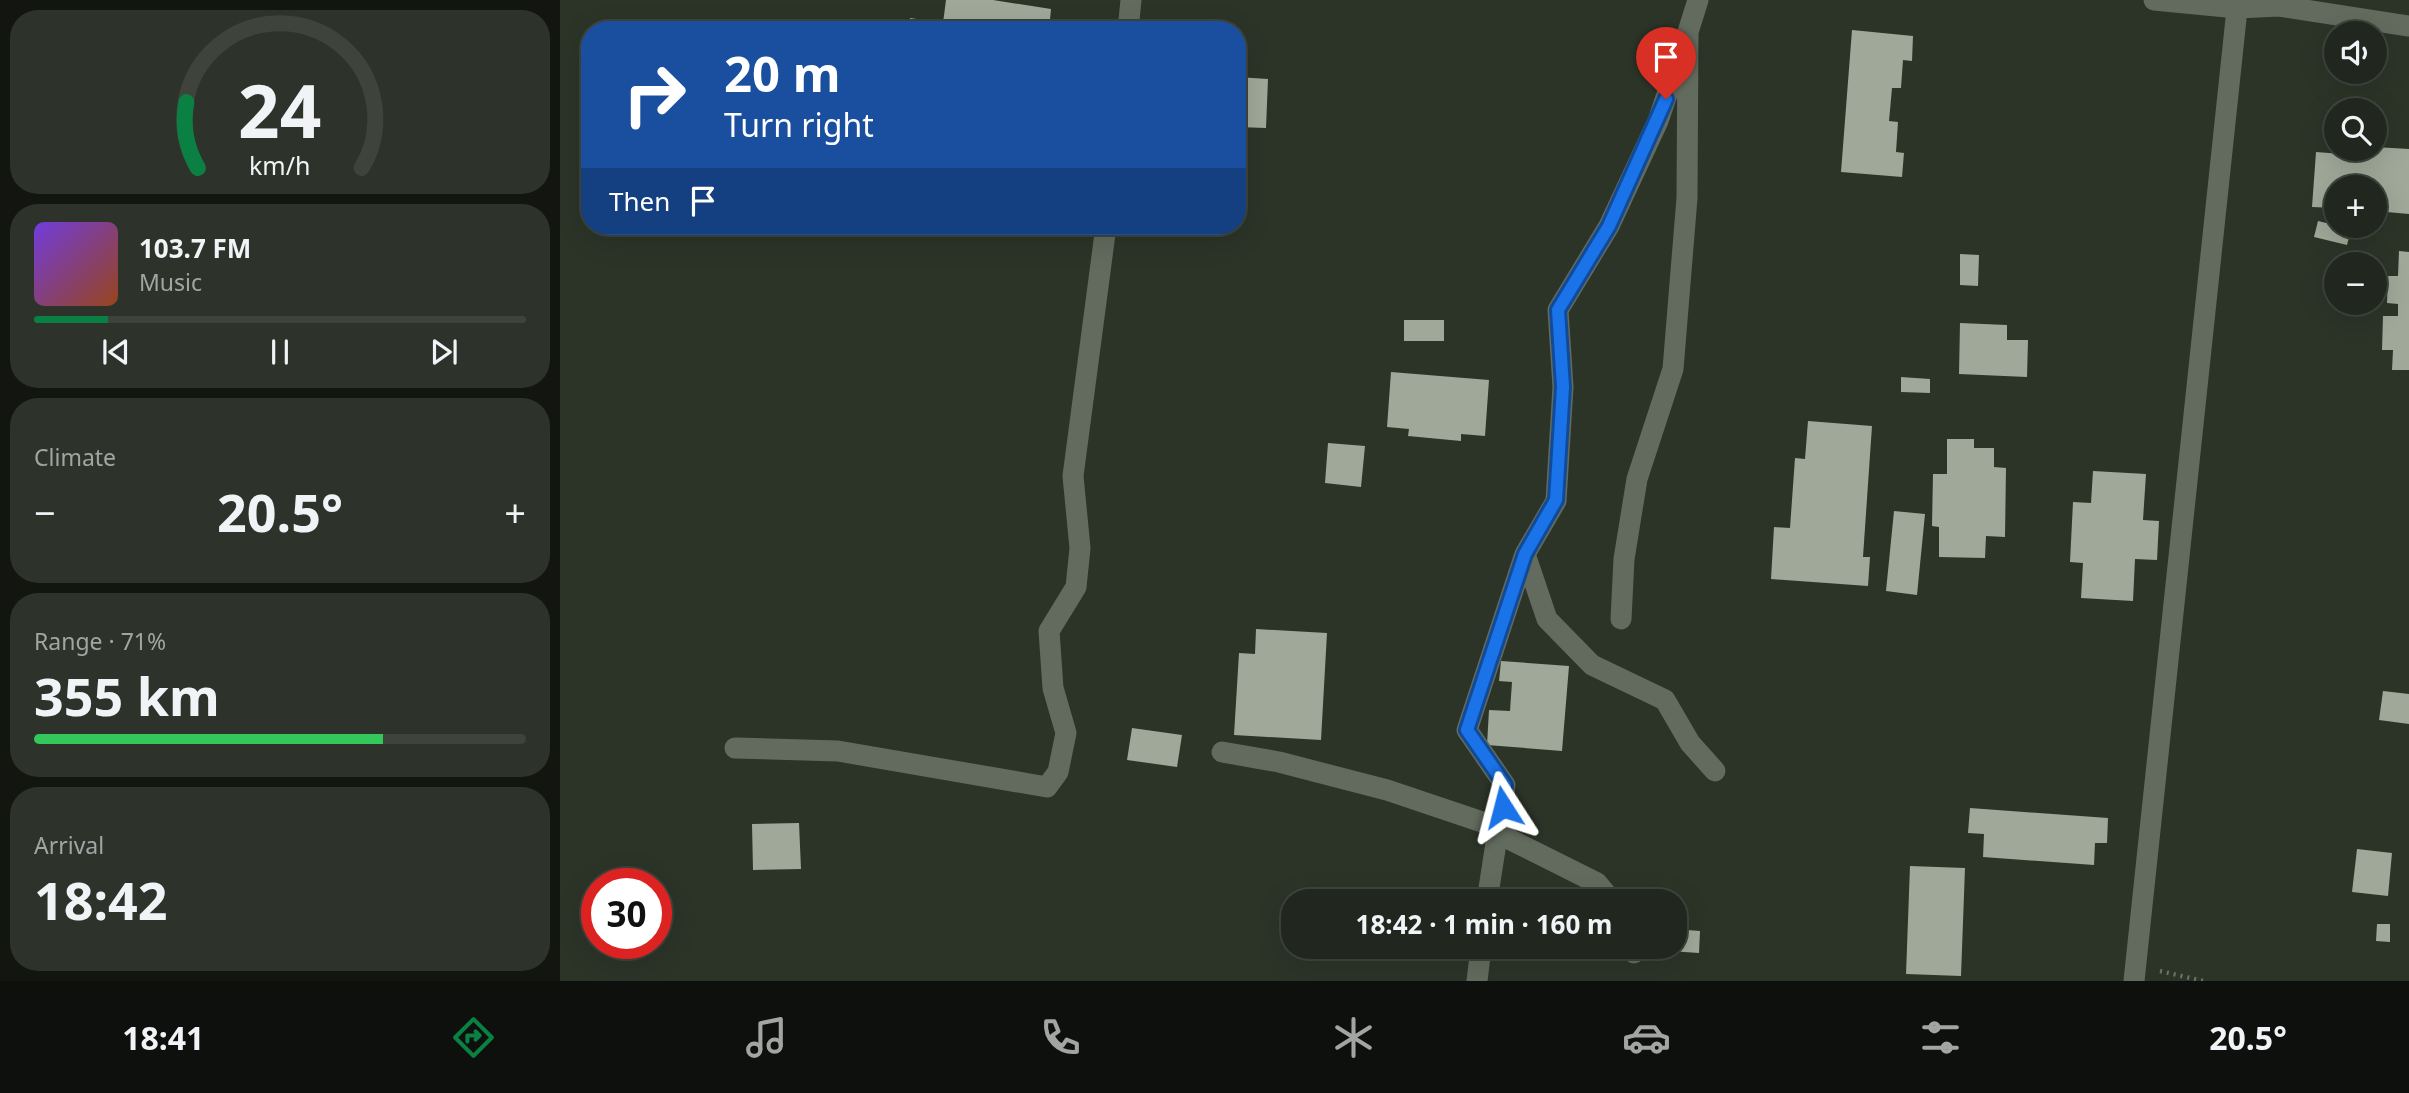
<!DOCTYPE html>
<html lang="en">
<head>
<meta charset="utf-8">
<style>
	body { margin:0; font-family:"Noto Sans",sans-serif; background:#2d332b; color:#f1f3f6; height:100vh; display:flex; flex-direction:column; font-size:26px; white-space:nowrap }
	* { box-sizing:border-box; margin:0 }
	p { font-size:23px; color:#a2a5a4 }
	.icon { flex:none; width:38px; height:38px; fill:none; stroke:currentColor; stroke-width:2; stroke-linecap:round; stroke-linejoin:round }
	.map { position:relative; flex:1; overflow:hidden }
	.drawer { display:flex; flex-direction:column; gap:10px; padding:10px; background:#121510; width:560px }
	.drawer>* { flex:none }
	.top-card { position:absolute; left:21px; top:21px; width:665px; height:214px; border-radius:28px; box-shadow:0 7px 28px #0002,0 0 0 2px #3e443c; background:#1a4fa0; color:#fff; overflow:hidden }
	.fabs { position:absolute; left:1764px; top:21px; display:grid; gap:14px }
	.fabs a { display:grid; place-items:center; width:63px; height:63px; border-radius:50%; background:#21271e; box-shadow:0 7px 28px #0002,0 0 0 2px #3e443c; font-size:35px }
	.speed { position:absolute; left:21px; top:868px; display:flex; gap:14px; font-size:35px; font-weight:700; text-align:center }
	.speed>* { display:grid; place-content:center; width:91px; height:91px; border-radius:50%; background:#21271e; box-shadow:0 7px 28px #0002,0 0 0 2px #3e443c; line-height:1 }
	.speed .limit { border:10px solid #d22; background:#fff; color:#111 }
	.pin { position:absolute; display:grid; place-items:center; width:60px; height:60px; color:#fff; margin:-72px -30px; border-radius:50% 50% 50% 0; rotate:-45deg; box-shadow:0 0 7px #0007 }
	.pin .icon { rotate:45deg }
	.me { position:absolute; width:77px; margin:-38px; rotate:351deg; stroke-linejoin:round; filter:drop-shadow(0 0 5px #0008) }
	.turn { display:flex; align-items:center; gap:24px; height:147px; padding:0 28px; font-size:32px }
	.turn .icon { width:91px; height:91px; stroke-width:2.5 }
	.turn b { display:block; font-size:49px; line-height:60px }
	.then { display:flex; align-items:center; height:66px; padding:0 28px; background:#0003; gap:14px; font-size:26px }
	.big { font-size:52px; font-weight:700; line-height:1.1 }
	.drawer .card { flex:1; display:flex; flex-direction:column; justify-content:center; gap:10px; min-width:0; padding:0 24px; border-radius:28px; background:#2d332b }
	.drawer .dial { align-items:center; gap:0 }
	.dial svg { height:182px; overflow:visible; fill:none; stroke:#3e443c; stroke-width:7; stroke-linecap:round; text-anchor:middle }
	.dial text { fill:#f1f3f6; stroke:none }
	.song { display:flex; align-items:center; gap:21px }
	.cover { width:84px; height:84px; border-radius:10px; background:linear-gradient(135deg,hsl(260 70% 55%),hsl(20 70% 35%)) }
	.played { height:7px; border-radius:4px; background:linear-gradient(90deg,#0b8043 15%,#3e443c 15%) }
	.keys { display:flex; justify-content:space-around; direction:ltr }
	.heat { display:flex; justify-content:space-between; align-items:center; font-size:38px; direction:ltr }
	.charge { height:10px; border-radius:5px; background:linear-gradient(90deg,#34c759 71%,#3e443c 0) }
	.trip { position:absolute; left:721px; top:889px; width:406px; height:70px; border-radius:28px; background:#21271e; box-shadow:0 7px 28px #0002,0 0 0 2px #3e443c; font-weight:700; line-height:70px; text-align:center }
	.tabs { display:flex; height:112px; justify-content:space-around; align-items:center; background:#0d100c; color:#a2a5a4 }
	.tabs .icon { width:49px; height:49px }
	.tabs .active { color:#0b8043 }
	.tabs b { font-size:32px; color:#f1f3f6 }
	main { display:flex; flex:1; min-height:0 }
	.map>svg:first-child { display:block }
	.building { fill:#9fa899 }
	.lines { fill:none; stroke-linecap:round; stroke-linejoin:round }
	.path { stroke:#6c7369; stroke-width:4.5; stroke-dasharray:2 5; stroke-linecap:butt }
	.minor { stroke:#636b5e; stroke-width:21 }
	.route-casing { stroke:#114b97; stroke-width:18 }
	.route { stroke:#1a73e8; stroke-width:12 }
</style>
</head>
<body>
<main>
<section class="drawer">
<div class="card dial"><svg viewBox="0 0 100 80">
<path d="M14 69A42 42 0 1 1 86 69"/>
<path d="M14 69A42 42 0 0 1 9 40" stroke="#0b8043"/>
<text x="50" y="56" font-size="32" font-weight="700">24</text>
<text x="50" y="72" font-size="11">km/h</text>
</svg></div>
<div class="card">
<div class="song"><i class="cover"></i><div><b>103.7 FM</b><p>Music</p></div></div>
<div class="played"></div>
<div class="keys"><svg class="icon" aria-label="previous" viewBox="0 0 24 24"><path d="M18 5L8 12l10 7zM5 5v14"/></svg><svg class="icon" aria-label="pause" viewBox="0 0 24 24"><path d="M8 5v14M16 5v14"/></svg><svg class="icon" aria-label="next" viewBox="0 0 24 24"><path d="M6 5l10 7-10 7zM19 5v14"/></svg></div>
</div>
<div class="card"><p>Climate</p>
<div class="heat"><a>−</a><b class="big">20.5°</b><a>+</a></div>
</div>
<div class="card"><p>Range · 71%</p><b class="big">355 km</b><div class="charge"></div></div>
<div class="card"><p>Arrival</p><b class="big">18:42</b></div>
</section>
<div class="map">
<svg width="1849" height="981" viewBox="0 0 1849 981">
	<rect width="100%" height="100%" fill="#2c3428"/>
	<path class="building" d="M 386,0 L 433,0 L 491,9 L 489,30 L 349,30 L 350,18 L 383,23 Z
		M 1292,30 L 1353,36 L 1352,61 L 1343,60 L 1341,88 L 1332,88 L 1329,121 L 1338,122 L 1336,152 L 1344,153 L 1342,177 L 1281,172 Z
		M 677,77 L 708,79 L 706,128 L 677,127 Z
		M 1815,147 L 1849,149 L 1849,214 L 1815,211 L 1815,187 L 1776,187 L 1776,208 L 1752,207 L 1756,152 L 1782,154 L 1782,149 Z
		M 1758,221 L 1791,229 L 1787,245 L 1754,237 Z
		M 1839,251 L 1849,252 L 1849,370 L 1832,370 L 1833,350 L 1822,350 L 1823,316 L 1838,316 L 1838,304 L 1827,303 L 1828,276 L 1838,276 Z
		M 1400,254 L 1419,255 L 1418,286 L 1400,285 Z
		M 844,320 L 884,320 L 884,341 L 844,341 Z
		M 1400,323 L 1447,325 L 1447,340 L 1468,340 L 1467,377 L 1399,374 Z
		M 831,372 L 929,380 L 925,436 L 901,434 L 901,441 L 848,436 L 849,429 L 827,427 Z
		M 1341,377 L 1370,379 L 1370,393 L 1341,392 Z
		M 1248,421 L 1312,426 L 1303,557 L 1310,557 L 1308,586 L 1211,579 L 1214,527 L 1230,528 L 1235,458 L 1245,459 Z
		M 1387,439 L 1414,439 L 1414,448 L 1434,448 L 1434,467 L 1446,468 L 1445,537 L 1426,536 L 1425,558 L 1379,557 L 1379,527 L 1372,526 L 1373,474 L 1387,474 Z
		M 768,443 L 805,446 L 801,487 L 765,483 Z
		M 1533,471 L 1586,474 L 1583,520 L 1599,521 L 1597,560 L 1575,559 L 1573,601 L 1521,598 L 1523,563 L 1510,562 L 1513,502 L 1531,503 Z
		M 1334,511 L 1365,514 L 1357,595 L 1326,591 Z
		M 696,629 L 767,633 L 761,740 L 674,735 L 679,653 L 695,654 Z
		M 941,661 L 1009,666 L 1002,751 L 927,745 L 929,710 L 950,711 L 952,682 L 939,681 Z
		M 1823,691 L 1849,694 L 1849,724 L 1819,720 Z
		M 572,728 L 622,735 L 617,767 L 567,760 Z
		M 1410,808 L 1548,818 L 1547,843 L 1535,843 L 1534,865 L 1423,857 L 1424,834 L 1408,833 Z
		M 239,823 L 241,869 L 193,870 L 192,824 Z
		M 1797,849 L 1832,853 L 1828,896 L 1792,892 Z
		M 1350,866 L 1405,868 L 1401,976 L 1346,974 Z
		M 1817,924 L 1830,924 L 1830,942 L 1816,941 Z
		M 1115,929 L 1140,931 L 1139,953 L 1094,950 L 1094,947 L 1115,947 Z"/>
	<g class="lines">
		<path class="path" d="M 1600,971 L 1643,981"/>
		<path class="minor" d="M 1594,0 L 1677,8 L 1719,6 L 1849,26
			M 568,30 L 571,0
			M 1128,32 L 1098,121 L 1049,226 L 998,310 L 1003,387 L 996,501 L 965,554 L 987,619 L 1032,665 L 1105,700 L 1130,743 L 1155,771
			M 1061,619 L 1064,559 L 1077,479 L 1113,369 L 1127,198 L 1128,32 L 1138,0
			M 175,748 L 278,751 L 487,787 L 498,772 L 506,733 L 493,688 L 489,631 L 516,587 L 520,548 L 513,476 L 546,226
			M 662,752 L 719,762 L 827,790 L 940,828 L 949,839 L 1037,883 L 1052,901
			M 927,901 L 945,785 L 907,730 L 965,554
			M 1073,947 L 1074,953
			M 917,981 L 921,947
			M 1574,981 L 1678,0"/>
	</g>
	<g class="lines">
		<g class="route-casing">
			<path id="route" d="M 943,807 L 945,785 L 907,730 L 965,554 L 996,500 L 1003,387 L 998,310 L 1049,226 L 1106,99"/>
		</g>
		<use href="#route" class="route"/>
	</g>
</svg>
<div class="fabs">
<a><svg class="icon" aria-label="sound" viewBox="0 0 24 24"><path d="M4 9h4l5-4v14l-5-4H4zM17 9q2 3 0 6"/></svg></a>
<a><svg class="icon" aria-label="search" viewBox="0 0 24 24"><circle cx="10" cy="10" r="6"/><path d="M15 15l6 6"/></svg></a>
<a>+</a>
<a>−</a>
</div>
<div class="speed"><div class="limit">30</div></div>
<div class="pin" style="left:1106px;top:99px;background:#d93025"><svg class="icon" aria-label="arrive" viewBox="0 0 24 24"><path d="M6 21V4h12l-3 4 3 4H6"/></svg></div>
<svg class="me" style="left:943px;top:807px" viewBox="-20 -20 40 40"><path d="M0-17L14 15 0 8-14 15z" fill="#1a73e8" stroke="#fff" stroke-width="4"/></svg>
<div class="trip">18:42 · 1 min · 160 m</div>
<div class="top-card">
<div class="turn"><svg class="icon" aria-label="right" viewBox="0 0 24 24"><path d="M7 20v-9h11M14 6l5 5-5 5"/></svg><div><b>20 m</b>Turn right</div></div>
<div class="then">Then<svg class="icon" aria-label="arrive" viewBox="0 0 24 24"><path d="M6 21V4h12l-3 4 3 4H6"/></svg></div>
</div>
</div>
</main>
<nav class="tabs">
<b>18:41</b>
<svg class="icon active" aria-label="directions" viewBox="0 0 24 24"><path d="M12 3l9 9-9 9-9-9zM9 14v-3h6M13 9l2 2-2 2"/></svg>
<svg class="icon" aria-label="music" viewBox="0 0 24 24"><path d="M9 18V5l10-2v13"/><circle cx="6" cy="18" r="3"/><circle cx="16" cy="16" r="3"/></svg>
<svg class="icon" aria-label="phone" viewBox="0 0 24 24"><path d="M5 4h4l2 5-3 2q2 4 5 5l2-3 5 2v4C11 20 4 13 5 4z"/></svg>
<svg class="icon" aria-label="climate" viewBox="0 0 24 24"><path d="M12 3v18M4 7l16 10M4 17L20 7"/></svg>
<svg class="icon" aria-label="car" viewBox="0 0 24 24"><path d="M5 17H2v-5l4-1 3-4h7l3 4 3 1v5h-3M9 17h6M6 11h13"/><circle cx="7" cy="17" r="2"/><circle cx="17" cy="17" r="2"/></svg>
<svg class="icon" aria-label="filters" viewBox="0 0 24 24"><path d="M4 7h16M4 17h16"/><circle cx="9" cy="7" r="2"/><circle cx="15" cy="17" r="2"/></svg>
<b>20.5°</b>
</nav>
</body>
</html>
